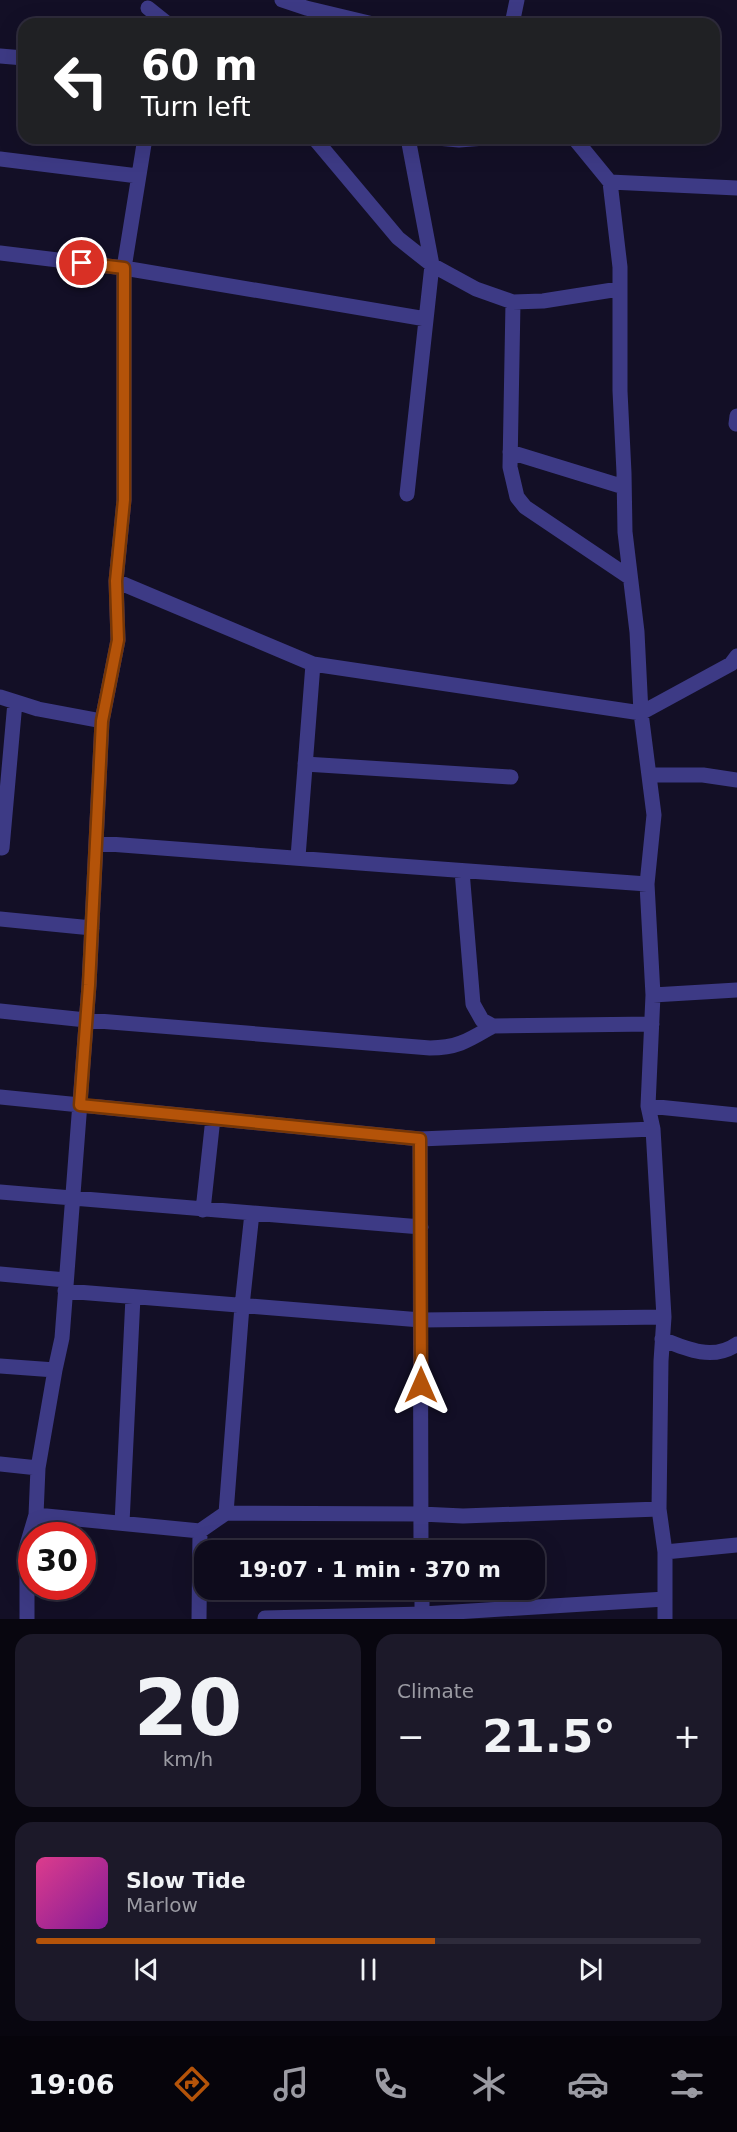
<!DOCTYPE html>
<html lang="en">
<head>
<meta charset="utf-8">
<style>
	body { margin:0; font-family:"DejaVu Sans",sans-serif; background:#1c1929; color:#f1f3f6; height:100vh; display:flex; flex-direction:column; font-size:22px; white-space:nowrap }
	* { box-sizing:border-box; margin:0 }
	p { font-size:20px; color:#9b9ba3 }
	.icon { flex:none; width:33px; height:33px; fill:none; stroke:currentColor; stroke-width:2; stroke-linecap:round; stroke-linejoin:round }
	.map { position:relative; height:1619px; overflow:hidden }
	.side { display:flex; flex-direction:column; gap:15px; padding:15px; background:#08060f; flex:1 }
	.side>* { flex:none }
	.top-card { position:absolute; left:18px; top:18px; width:702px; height:126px; border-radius:18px; box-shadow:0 6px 24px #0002,0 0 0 2px #2e2b3b; background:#202124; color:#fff; overflow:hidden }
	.speed { position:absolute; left:18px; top:1522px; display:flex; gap:12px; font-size:30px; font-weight:700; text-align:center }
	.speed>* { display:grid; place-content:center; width:78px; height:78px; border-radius:50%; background:#0e0b1c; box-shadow:0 6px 24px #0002,0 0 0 2px #2e2b3b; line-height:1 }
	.speed .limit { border:9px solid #d22; background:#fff; color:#111 }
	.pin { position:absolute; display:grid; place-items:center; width:51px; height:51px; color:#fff; margin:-26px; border:3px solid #fff; border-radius:50%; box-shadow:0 2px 6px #0007 }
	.me { position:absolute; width:66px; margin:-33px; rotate:0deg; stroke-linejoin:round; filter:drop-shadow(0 0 4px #0008) }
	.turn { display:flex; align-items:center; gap:21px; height:126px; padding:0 24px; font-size:27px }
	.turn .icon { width:78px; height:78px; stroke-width:2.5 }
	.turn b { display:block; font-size:42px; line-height:51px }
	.big { font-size:45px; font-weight:700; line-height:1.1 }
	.side .tile { flex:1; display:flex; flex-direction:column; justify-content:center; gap:9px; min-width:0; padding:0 21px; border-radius:18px; background:#1c1929 }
	.side .dial { align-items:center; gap:0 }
	.dial b { font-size:78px; line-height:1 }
	.song { display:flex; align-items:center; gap:18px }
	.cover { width:72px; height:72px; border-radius:9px; background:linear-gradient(135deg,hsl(330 70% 55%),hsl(290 70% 35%)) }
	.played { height:6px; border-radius:3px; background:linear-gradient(90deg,#b45309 60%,#2e2b3b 60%) }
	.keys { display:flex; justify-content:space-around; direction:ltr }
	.heat { display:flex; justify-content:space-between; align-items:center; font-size:33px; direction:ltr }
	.side .tiles { flex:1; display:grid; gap:15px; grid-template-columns:1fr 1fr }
	.tile:last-child { grid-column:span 2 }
	.trip { position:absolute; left:194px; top:1540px; width:351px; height:60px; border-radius:18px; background:#0e0b1c; box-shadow:0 6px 24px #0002,0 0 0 2px #2e2b3b; font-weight:700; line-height:60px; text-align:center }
	.tabs { display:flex; height:96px; justify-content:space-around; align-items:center; background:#06040b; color:#9b9ba3 }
	.tabs .icon { width:42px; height:42px }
	.tabs .selected { color:#b45309 }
	.tabs b { font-size:27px; color:#f1f3f6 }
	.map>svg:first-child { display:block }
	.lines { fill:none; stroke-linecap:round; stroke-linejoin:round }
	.minor { stroke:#3d3a85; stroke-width:15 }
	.route-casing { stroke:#753606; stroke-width:15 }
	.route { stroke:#b45309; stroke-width:10 }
</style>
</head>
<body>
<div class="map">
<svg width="737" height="1619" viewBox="0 0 737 1619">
	<rect width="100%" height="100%" fill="#130f26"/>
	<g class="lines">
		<path class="minor" d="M 282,0 L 306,8 L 373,24
			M 148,8 L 168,24
			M 512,24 L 517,0
			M 0,56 L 24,58
			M 314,138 L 398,238 L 432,265 L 476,289 L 513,302 L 543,301 L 619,289
			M 437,138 L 459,140 L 485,138
			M 574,138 L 610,182 L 620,267 L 620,391 L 624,473 L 625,532 L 637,632 L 641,713 L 654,815 L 647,884 L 653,995 L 648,1106 L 653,1129 L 664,1317 L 661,1361 L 659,1509 L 665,1552 L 665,1619
			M 0,159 L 138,176
			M 610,182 L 737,188
			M 0,253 L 124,268 L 426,319
			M 513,302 L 510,467 L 517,497 L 525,507 L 629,577
			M 736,424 L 737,416
			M 510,452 L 624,487
			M 407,494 L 432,265 L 408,138
			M 116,581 L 313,664 L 641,713 L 731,664 L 737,656
			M 0,697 L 38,709 L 102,721
			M 305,764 L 511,777
			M 649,775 L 703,775 L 737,780
			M 96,843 C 280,856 463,872 647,884
			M 2,848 L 15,702
			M 298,857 L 313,664
			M 462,871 L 473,1004 L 482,1020 L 493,1026 L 652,1024
			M 0,919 L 92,928
			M 653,995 L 737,990
			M 0,1011 L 86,1020 L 430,1048 C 458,1048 469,1040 493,1026
			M 0,1097 L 420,1139 L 653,1129
			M 648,1106 L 737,1115
			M 420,1139 L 421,1551
			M 0,1192 L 421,1227
			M 203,1210 L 213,1118
			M 0,1274 L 66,1280
			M 65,1291 L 421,1320 L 664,1317
			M 662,1339 C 686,1349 713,1361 737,1344
			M 0,1366 L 55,1370 L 62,1338 L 89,985 L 102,721 L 118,640 L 116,581 L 124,500 L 124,268 L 145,138
			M 55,1370 L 38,1468 L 36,1515 L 200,1531 L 226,1513 L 421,1514 L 463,1516 L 659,1509
			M 0,1464 L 38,1468
			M 226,1513 L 242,1306 L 252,1213
			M 122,1523 L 133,1297
			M 665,1552 L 737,1545
			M 422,1590 L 422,1619
			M 265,1618 L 423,1614 L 665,1599
			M 27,1619 L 27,1545 L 36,1515
			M 199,1619 L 200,1531"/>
	</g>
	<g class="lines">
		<g class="route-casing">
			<path id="route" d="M 82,263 L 124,268 L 124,500 L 116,581 L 118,640 L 102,721 L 89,985 L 80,1105 L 420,1139 L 421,1385"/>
		</g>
		<use href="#route" class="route"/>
	</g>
</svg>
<div class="speed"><div class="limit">30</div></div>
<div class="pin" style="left:82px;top:263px;background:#d93025"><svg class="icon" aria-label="arrive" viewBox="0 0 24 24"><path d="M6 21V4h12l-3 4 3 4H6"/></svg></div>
<svg class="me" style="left:421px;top:1385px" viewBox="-20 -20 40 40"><path d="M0-17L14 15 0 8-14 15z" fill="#b45309" stroke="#fff" stroke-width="4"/></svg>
<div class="trip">19:07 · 1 min · 370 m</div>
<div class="top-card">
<div class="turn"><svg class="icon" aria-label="left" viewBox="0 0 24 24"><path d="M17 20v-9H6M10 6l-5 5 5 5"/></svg><div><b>60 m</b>Turn left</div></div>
</div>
</div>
<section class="side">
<div class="tiles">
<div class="tile dial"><b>20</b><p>km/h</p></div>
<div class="tile"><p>Climate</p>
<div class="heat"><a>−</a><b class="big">21.5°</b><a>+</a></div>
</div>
<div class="tile">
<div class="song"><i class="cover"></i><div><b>Slow Tide</b><p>Marlow</p></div></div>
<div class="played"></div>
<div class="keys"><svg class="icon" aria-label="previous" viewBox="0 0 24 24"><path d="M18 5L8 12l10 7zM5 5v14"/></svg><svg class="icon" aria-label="pause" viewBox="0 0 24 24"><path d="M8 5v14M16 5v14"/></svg><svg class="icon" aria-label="next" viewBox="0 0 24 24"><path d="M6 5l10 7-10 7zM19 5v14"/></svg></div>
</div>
</div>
</section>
<nav class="tabs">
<b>19:06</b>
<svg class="icon selected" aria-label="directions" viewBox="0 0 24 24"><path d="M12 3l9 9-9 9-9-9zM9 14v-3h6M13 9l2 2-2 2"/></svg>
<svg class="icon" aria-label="music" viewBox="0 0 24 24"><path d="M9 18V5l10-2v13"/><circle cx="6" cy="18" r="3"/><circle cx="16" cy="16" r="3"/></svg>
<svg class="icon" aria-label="phone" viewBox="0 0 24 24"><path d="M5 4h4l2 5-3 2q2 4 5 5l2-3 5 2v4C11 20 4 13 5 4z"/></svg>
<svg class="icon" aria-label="climate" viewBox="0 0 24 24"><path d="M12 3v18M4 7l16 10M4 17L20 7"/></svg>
<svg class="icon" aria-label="car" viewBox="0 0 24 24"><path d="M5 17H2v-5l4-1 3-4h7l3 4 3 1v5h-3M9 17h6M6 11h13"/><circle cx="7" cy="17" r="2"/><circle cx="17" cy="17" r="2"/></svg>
<svg class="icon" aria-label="filters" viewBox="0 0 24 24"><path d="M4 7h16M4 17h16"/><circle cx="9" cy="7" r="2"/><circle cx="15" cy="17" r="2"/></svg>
</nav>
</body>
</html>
